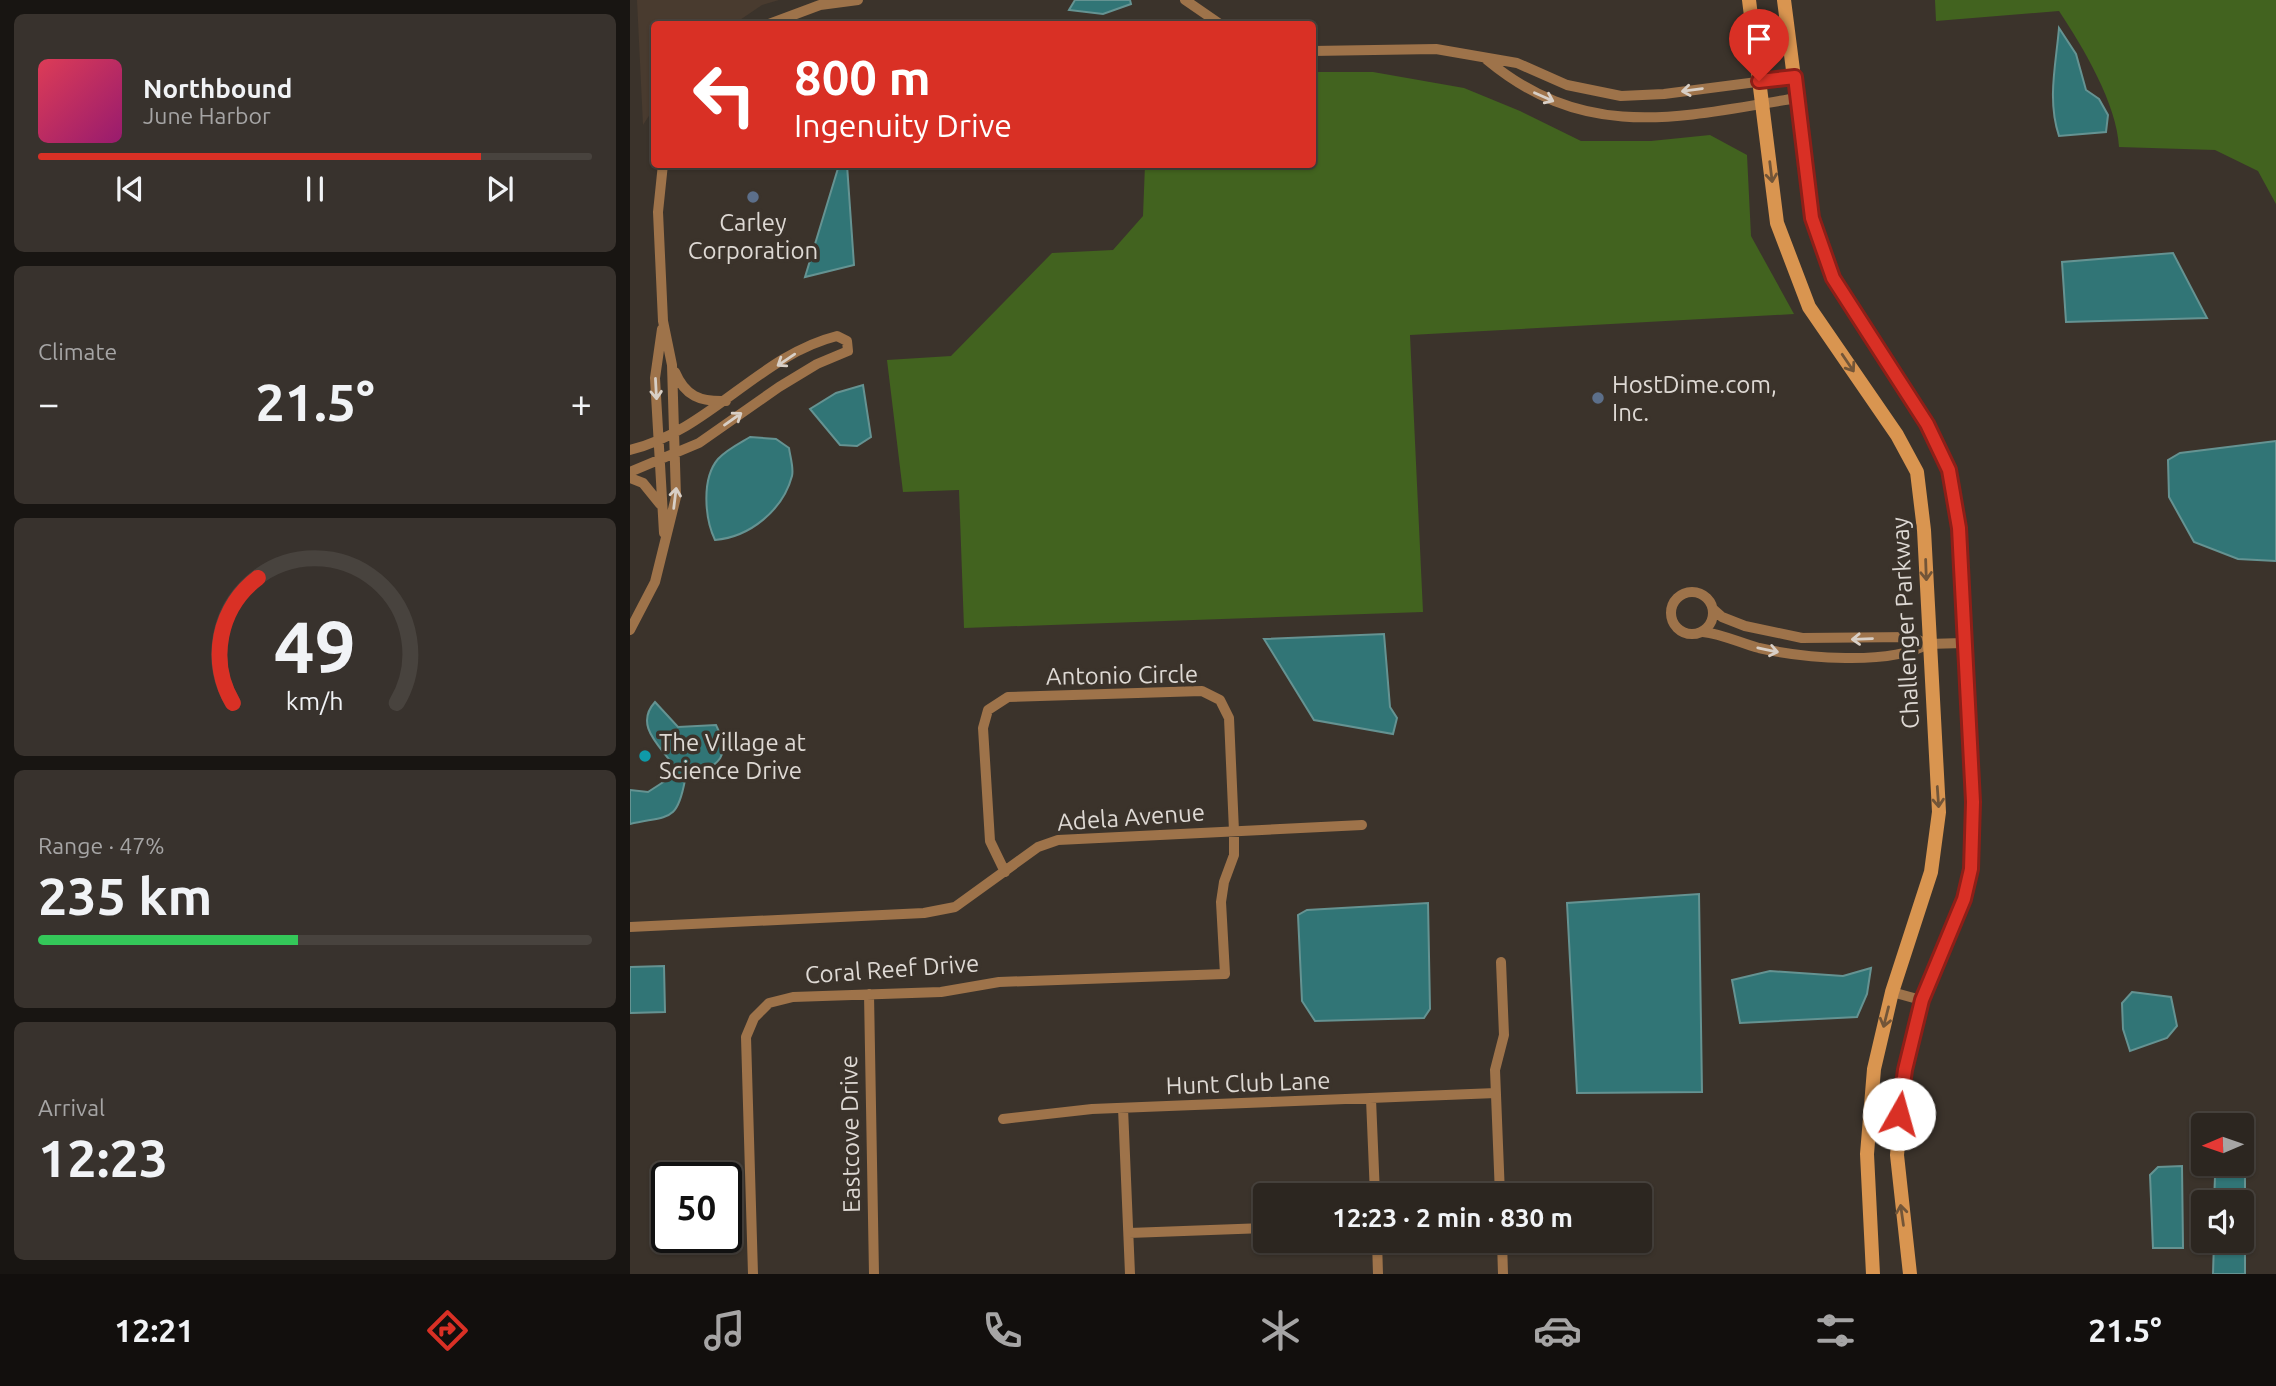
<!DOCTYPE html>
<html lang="en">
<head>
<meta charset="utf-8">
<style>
	body { margin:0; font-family:Ubuntu,sans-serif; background:#38322d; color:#f1f3f6; height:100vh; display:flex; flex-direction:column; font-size:26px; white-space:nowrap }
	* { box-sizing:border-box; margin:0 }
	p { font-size:23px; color:#a6a5a5 }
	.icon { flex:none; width:38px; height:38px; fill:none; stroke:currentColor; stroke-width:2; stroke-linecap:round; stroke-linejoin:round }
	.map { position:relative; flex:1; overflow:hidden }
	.drawer { display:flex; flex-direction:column; gap:14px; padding:14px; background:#181512; width:630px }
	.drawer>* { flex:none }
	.hud { position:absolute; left:21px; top:21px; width:665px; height:147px; border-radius:7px; box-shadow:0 2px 5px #0004,0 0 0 2px #48433e; background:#d93025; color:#fff; overflow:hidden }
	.needle { width:46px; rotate:268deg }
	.fabs { position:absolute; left:1561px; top:1113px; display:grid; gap:14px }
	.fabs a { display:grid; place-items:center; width:63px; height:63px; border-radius:7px; background:#2c2620; box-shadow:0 2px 5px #0004,0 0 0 2px #48433e; font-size:35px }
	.speed { position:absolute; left:21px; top:1162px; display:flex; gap:14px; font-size:35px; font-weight:700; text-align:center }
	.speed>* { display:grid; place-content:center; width:91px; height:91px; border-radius:50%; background:#2c2620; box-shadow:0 2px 5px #0004,0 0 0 2px #48433e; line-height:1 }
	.speed .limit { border:4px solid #111; border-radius:10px; background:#fff; color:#111 }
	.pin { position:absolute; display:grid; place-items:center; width:60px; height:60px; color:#fff; margin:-72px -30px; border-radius:50% 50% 50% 0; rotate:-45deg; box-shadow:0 0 7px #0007 }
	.pin .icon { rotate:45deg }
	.me { position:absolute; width:77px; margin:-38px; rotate:7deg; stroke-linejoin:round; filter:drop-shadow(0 0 5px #0008) }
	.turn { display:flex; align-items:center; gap:24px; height:147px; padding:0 28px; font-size:32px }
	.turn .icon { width:91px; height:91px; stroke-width:2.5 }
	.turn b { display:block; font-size:49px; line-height:60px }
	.big { font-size:52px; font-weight:700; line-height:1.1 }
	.drawer .card { flex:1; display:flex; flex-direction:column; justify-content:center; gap:10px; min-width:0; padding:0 24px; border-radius:10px; background:#38322d }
	.drawer .dial { align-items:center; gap:0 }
	.dial svg { height:182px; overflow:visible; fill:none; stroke:#48433e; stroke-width:7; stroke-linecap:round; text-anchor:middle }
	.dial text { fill:#f1f3f6; stroke:none }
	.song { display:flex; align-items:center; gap:21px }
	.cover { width:84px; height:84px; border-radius:10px; background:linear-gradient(135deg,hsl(350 70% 55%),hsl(320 70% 35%)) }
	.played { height:7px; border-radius:4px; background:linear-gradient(90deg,#d93025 80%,#48433e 80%) }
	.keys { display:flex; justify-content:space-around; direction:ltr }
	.heat { display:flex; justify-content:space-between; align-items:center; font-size:38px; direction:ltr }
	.charge { height:10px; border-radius:5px; background:linear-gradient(90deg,#34c759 47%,#48433e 0) }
	.trip { position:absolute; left:623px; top:1183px; width:399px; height:70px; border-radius:7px; background:#2c2620; box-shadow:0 2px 5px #0004,0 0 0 2px #48433e; font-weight:700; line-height:70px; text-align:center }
	.tab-bar { display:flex; height:112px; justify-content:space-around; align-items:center; background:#120f0d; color:#a6a5a5 }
	.tab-bar .icon { width:49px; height:49px }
	.tab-bar .on { color:#d93025 }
	.tab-bar b { font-size:32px; color:#f1f3f6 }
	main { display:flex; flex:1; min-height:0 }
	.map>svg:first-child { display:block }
	.built { fill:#493b2f }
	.green { fill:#42631f }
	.water { fill:#317576; stroke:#659392; stroke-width:2 }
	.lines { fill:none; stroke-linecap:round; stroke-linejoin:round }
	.minor { stroke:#9e734a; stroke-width:10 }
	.secondary { stroke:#d99550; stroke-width:14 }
	.oneway { stroke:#d8cfc6 }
	.oneway2 { stroke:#725538 }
	.route-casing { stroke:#8d1f18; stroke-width:18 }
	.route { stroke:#d93025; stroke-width:12 }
	.service-dot { fill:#5c6f8a; stroke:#3b332b; stroke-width:2.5 }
	.culture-dot { fill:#0f9aa8; stroke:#3b332b; stroke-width:2.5 }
	.labels { text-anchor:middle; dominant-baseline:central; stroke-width:7; stroke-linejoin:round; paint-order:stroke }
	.poi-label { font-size:24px; fill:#ded9d4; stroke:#3b332b; text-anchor:start }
	.street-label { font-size:24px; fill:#ded9d4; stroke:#3b332b }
</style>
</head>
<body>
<main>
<section class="drawer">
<div class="card">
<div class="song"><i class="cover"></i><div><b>Northbound</b><p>June Harbor</p></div></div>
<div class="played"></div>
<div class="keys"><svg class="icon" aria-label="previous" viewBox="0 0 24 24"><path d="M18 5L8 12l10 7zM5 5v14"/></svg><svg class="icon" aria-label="pause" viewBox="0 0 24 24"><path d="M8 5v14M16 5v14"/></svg><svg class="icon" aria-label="next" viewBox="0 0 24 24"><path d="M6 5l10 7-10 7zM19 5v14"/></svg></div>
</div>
<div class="card"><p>Climate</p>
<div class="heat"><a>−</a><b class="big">21.5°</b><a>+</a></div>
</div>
<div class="card dial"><svg viewBox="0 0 100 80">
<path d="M14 69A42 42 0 1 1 86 69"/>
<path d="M14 69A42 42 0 0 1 25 14" stroke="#d93025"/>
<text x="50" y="56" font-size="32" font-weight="700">49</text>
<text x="50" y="72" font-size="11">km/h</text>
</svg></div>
<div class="card"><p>Range · 47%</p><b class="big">235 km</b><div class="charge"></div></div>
<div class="card"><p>Arrival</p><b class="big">12:23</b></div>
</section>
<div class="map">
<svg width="1646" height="1274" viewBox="0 0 1646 1274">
	<rect width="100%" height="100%" fill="#3b332b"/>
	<path class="built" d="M 7,0 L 149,0 L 132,5 L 104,24 L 24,24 L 24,108 L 13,125 Z"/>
	<path class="green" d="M 1305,0 L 1646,0 L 1646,204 L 1628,171 L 1585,150 L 1489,147 C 1487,104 1453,47 1429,11 L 1306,21 Z
		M 683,72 L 743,72 L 834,88 L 890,111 L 951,141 L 1021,141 L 1080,135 L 1117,155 L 1121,236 L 1164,314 L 780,335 L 793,612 L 334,628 L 329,490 L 273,492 L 257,360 L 321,356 L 422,253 L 483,250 L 513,216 L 515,165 L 682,164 Z"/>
	<path class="water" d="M 445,0 L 500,0 L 501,4 L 473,14 L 439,10 Z
		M 1429,28 L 1446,54 L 1456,90 L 1469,99 L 1478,115 L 1476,132 L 1429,136 C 1417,100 1426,64 1429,28 Z
		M 209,165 L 217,165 L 224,265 L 175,277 Z
		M 1543,253 L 1577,318 L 1436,322 L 1432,262 Z
		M 233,385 L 241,437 L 227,446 L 210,445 L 180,409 L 206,393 Z
		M 120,437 L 146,439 L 159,448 C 160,456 164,468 162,476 C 153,510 120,537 85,540 C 75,519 71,479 88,459 C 96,450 110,443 120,437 Z
		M 1646,441 L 1646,561 L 1608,559 L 1564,542 L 1539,497 L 1538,460 L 1550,453 Z
		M 754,634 L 760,707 L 767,718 L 763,734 L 684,720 L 634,639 Z
		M 25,702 L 48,727 L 86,725 C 104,761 85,765 55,780 C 47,823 39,815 0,824 L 0,790 L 18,792 L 38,779 L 41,762 C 27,743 5,724 25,702 Z
		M 1069,894 L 1072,1092 L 947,1093 L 937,903 Z
		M 798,903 L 800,1009 L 794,1018 L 685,1021 L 672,1001 L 668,915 L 677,910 Z
		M 34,966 L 35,1012 L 0,1013 L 0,967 Z
		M 1241,968 L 1237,994 L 1227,1017 L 1110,1023 L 1102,980 L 1140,971 L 1213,976 Z
		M 1502,992 L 1541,997 L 1547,1026 L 1537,1038 L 1500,1051 L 1493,1029 L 1492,1003 Z
		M 1552,1166 L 1553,1248 L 1523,1248 L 1520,1175 L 1528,1167 Z
		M 1585,1177 L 1615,1177 L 1615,1274 L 1583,1274 L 1584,1241 L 1612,1241 L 1612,1202 L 1584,1202 Z"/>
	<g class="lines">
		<path class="minor" d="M 555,0 L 590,24
			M 139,24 L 190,5 L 228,0
			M 682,51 L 806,49 L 887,63 L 937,85 L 991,96 L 1034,94 L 1165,77
			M 857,60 C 957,143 1051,117 1167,98
			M 32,329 L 25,378 L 34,533
			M 45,372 C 55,396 70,402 96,401
			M 0,450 C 79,431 130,355 207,336 L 217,341 L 218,351 L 187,364 L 149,387 L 69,443 L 0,472
			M 0,478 L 13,483 L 30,504
			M1041 613a21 21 0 1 1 42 0a21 21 0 1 1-42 0Z
			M 1083,609 L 1092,617 L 1115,626 L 1172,638 L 1281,637 L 1298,644 L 1333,643
			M 0,630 L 25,582 L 46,497 L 42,365 L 33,321 L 28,212 L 33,164
			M 1073,632 C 1092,634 1110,643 1129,648 C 1173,658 1259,666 1298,644
			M 0,927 L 294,913 L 325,907 L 408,847 L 428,840 L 732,825
			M 1262,992 L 1291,1000
			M 239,994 L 244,1274
			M 741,1099 L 745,1195
			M 493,1108 L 500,1274
			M 373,1119 L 462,1109 L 866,1093
			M 870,1195 L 865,1070 L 874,1035 L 871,962
			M 499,1233 L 635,1228
			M 747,1241 L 748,1274
			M 872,1241 L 873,1274
			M 123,1274 L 116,1037 L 124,1018 L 139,1003 L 163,997 L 311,992 L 369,982 L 595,974 L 591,902 L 594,882 L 604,855 L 604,831 L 599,718 L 590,700 L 572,691 L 378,697 L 358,710 L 353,728 L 360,841 L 375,872"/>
		<path class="secondary" d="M 1119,0 L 1147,223 L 1179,307 L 1267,435 L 1287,472 L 1294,530 L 1309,812 L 1301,872 L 1262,992 L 1244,1069 L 1237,1154 L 1243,1274
			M 1154,0 L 1182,218 L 1203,278 L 1297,424 L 1319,470 L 1329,529 L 1343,802 L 1341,869 L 1334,899 L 1291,1000 L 1275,1070 L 1267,1155 L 1280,1274"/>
	</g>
	<defs><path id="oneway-shaft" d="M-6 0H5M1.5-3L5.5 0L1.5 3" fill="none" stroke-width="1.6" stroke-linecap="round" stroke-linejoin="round" transform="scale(1.75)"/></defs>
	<g class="oneway">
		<use href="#oneway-shaft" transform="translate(1062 90) rotate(172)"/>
		<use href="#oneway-shaft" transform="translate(914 97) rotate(24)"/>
		<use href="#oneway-shaft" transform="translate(156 360) rotate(146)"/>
		<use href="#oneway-shaft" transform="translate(26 389) rotate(87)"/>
		<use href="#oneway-shaft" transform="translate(103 419) rotate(-35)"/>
		<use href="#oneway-shaft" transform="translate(45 498) rotate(-83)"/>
		<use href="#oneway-shaft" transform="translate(1232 639) rotate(178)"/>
		<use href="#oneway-shaft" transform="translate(1138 650) rotate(12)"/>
	</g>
	<g class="oneway2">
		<use href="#oneway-shaft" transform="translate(1141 172) rotate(83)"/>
		<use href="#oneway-shaft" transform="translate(1218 363) rotate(56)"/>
		<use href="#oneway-shaft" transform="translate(1296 570) rotate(88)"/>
		<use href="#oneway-shaft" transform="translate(1308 797) rotate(86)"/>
		<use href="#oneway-shaft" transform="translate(1256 1017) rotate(104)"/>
		<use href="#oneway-shaft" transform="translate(1272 1215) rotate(-98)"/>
	</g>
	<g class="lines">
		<g class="route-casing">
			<path id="route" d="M 1129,81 L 1165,77 L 1182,218 L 1203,278 L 1297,424 L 1319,470 L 1329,528 L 1343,802 L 1341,869 L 1334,899 L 1292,1000 L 1275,1070 L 1269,1114"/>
		</g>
		<use href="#route" class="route"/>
	</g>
	<g class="service-dot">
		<circle cx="123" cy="197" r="7"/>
		<circle cx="968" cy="398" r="7"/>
	</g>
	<circle class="culture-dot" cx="15" cy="756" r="7"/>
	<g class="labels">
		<g class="poi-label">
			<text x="123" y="222" text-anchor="middle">Carley<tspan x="123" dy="28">Corporation</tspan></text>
			<text x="982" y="384">HostDime.com,<tspan x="982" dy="28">Inc.</tspan></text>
			<text x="29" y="742">The Village at<tspan x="29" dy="28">Science Drive</tspan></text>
		</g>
		<g class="street-label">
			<text transform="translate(1275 623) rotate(-93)">Challenger Parkway</text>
			<text transform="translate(492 675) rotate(-1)">Antonio Circle</text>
			<text transform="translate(501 817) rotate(-4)">Adela Avenue</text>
			<text transform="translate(262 969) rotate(-4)">Coral Reef Drive</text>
			<text transform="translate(618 1083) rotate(-2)">Hunt Club Lane</text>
			<text transform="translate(220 1134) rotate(-91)">Eastcove Drive</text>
		</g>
	</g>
</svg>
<div class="fabs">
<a><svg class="needle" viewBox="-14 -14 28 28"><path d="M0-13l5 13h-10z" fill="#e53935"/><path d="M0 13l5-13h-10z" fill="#a6a5a5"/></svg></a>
<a><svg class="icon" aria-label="sound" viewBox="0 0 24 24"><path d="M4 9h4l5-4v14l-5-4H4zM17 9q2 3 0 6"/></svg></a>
</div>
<div class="speed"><div class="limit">50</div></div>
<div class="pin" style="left:1129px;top:81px;background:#d93025"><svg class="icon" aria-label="arrive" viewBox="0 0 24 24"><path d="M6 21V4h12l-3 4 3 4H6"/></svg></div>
<svg class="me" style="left:1269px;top:1114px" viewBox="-20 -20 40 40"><circle r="19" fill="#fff"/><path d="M0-13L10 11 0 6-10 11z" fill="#d93025"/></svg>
<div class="trip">12:23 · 2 min · 830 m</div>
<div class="hud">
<div class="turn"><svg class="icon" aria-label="left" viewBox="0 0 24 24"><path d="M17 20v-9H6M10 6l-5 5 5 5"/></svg><div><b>800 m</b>Ingenuity Drive</div></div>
</div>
</div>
</main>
<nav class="tab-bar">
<b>12:21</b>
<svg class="icon on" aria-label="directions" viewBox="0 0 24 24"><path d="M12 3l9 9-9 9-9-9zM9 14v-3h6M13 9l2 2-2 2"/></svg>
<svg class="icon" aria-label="music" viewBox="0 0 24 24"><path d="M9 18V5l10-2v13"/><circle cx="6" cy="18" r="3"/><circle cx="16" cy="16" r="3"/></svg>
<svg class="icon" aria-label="phone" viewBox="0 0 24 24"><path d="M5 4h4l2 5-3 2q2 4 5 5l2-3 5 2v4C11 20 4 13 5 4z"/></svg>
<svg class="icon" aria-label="climate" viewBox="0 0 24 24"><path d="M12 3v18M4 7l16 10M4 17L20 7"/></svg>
<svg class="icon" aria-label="car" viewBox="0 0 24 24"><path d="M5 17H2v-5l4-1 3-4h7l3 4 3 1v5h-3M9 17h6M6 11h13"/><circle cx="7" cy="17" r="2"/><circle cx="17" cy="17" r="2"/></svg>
<svg class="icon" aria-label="filters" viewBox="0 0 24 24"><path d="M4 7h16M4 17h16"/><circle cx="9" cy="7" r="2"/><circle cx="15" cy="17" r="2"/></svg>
<b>21.5°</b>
</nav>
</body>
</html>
